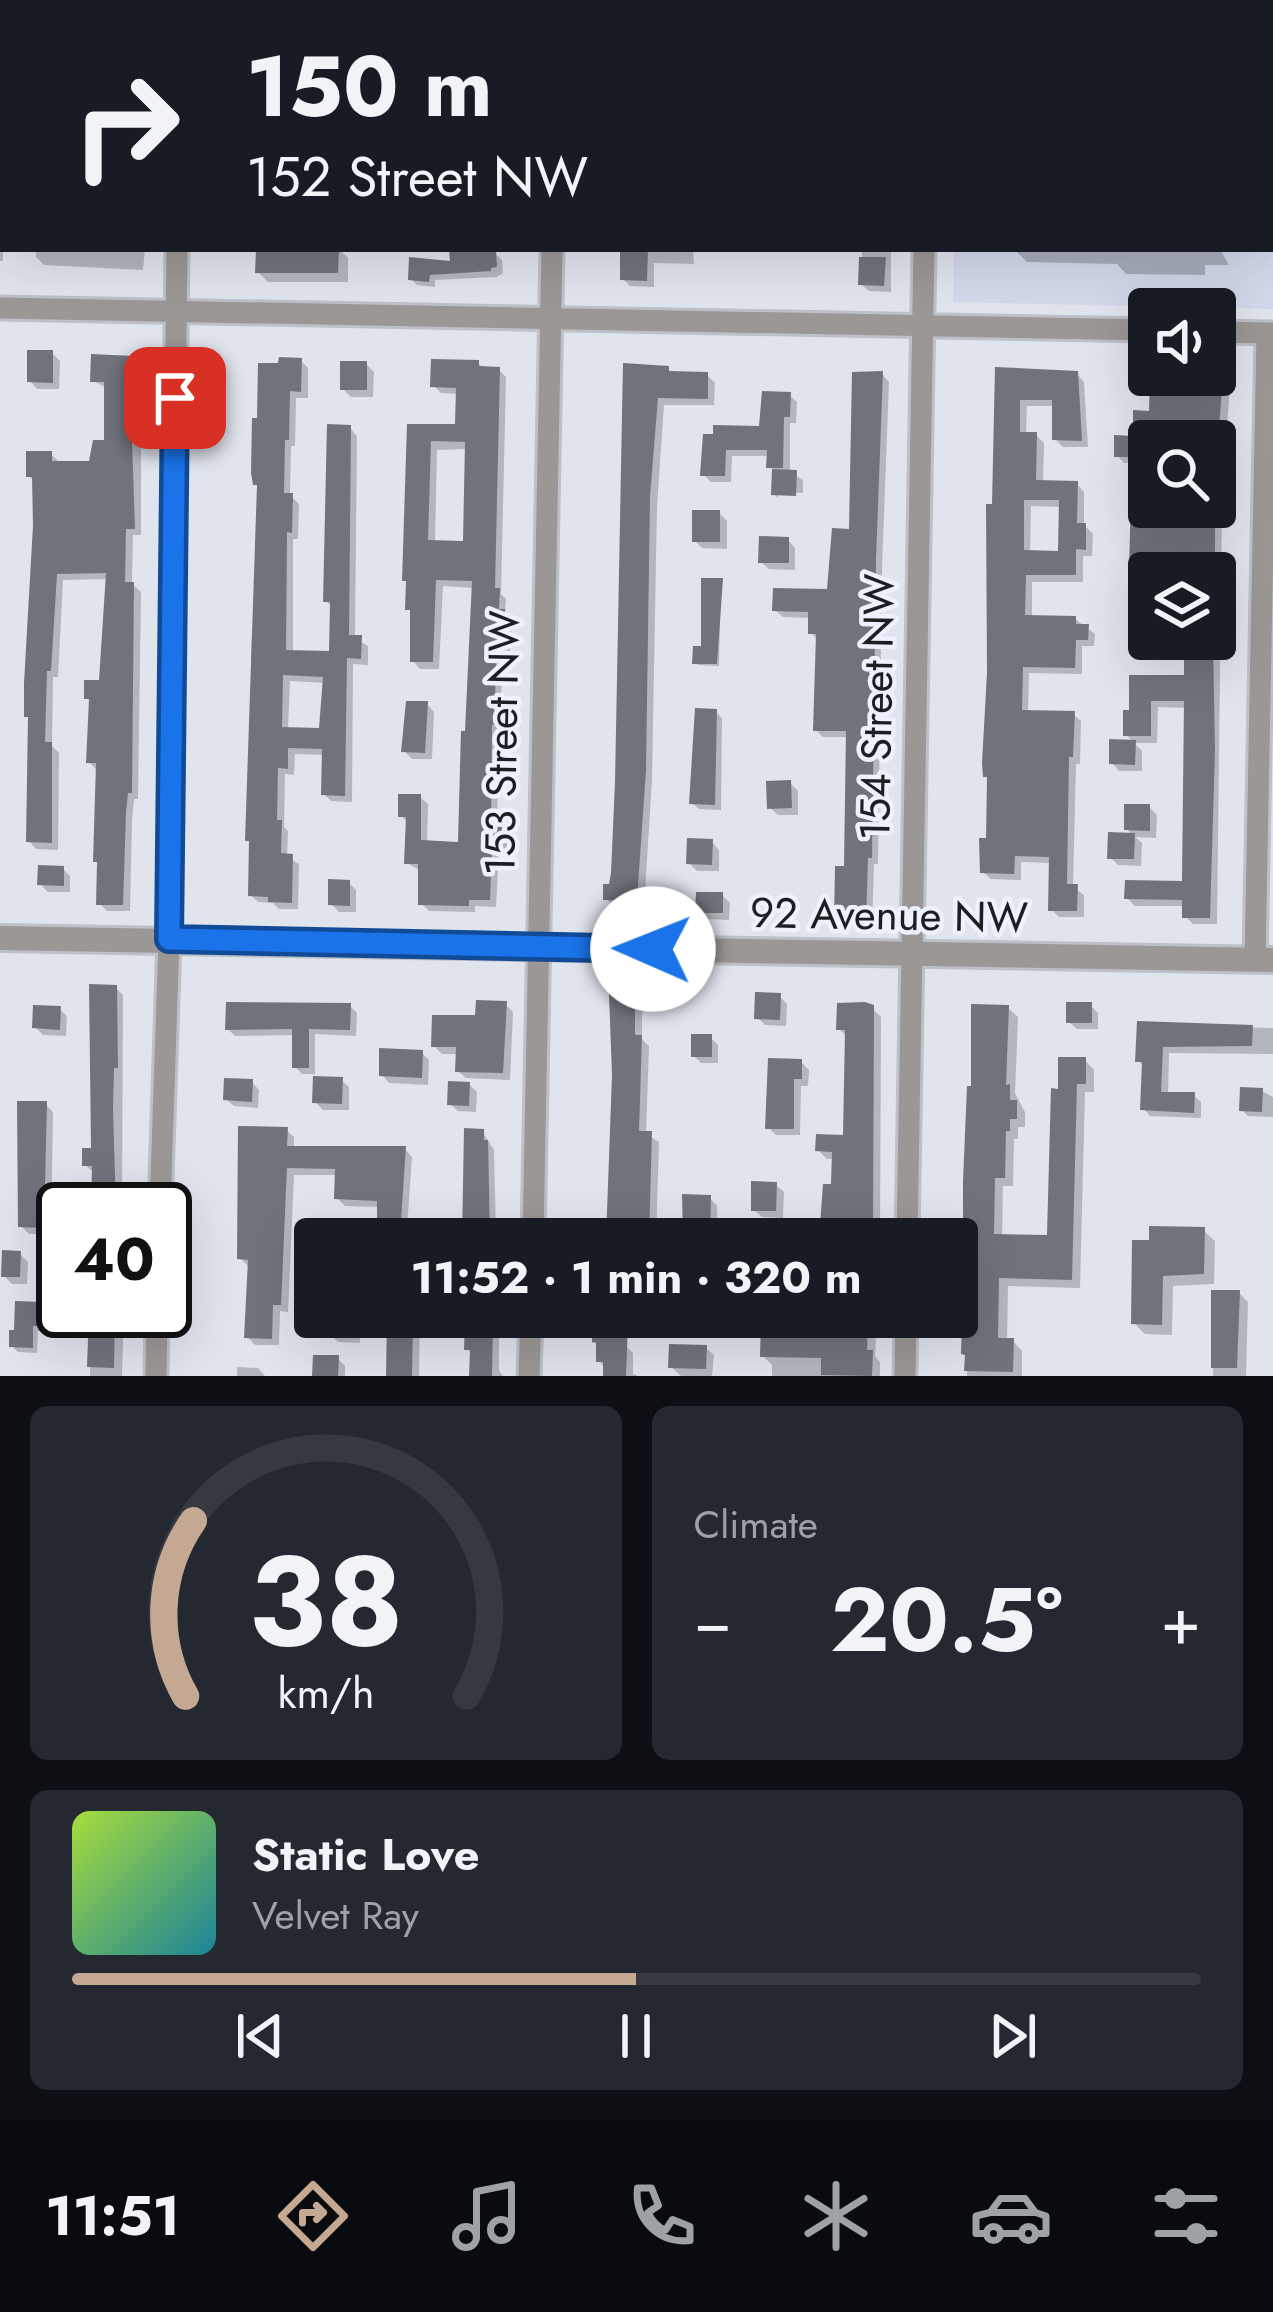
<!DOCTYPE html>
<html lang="en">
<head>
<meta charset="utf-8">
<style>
	body { margin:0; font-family:Jost,sans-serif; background:#242831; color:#f1f3f6; height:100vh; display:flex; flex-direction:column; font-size:45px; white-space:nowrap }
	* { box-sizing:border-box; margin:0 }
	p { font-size:39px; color:#9ea1a6 }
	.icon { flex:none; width:66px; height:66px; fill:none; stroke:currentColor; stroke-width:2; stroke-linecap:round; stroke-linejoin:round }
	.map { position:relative; height:1376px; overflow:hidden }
	.drawer { display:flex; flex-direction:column; gap:30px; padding:30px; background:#0d0f14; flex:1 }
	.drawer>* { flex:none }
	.hud { position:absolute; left:0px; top:0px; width:1275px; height:252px; box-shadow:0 12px 48px #0002; background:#171b24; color:#f1f3f6; overflow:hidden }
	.controls { position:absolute; left:1128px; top:288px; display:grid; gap:24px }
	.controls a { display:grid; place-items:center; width:108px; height:108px; border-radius:12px; background:#171b24; box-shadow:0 12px 48px #0002; font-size:60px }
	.speed { position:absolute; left:36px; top:1182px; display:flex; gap:24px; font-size:60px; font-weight:700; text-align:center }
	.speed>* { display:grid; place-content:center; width:156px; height:156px; border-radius:50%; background:#171b24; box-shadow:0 12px 48px #0002; line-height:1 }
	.speed .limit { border:6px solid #111; border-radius:18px; background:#fff; color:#111 }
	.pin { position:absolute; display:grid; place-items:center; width:102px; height:102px; color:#fff; margin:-51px; border-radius:24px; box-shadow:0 6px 18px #0006 }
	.me { position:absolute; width:132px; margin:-66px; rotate:271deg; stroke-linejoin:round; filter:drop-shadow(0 0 9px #0008) }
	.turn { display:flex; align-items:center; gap:42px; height:252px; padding:0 48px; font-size:54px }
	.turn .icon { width:156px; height:156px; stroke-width:2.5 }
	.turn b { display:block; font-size:84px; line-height:102px }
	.big { font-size:90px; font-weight:700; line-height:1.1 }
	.drawer .card { flex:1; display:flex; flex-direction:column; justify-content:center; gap:18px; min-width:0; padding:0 42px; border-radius:18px; background:#242831 }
	.drawer .dial { align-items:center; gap:0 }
	.dial svg { height:312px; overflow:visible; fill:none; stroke:#363941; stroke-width:7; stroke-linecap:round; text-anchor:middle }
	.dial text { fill:#f1f3f6; stroke:none }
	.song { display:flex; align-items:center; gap:36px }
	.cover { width:144px; height:144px; border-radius:18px; background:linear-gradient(135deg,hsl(80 70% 55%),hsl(190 70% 35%)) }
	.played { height:12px; border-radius:6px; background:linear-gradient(90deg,#c4a892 50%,#363941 50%) }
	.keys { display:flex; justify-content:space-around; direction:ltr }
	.heat { display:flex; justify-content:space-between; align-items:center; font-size:66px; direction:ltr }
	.drawer .tiles { flex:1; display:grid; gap:30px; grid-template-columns:1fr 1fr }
	.card:last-child { grid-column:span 2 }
	.trip { position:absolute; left:294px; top:1218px; width:684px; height:120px; border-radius:12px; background:#171b24; box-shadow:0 12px 48px #0002; font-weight:700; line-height:120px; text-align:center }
	.tabs { display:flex; height:192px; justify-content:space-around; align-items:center; background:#090b0e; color:#9ea1a6 }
	.tabs .icon { width:84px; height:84px }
	.tabs .selected { color:#c4a892 }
	.tabs b { font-size:54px; color:#f1f3f6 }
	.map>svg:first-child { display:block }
	.built { fill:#d2d9ea }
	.shadow { fill:#0003; fill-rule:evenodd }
	.building { fill:#70737c; fill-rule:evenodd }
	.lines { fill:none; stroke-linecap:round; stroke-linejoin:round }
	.minor-casing { stroke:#bdc0c8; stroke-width:27 }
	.tertiary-casing { stroke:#bdc0c8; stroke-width:30 }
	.minor { stroke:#9b9795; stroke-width:21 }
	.tertiary { stroke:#9b9795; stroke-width:24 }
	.route-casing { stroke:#114b97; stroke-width:30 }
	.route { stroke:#1a73e8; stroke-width:21 }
	.labels { text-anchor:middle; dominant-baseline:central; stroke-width:9; stroke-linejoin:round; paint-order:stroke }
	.street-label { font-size:42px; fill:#1c1e21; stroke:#edf1fb }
</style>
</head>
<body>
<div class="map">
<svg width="1273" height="1376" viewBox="0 0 1273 1376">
	<rect width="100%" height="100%" fill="#e0e4ed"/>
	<path class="built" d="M 957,0 L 1273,0 L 1273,309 L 953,302 L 954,249 L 1272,249 L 1272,3 L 957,3 Z"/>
	<path class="shadow" d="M 26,0 L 58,0 L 58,3 L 26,3 Z
		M 94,0 L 142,0 L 143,3 L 94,3 Z
		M 258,0 L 309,0 L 309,3 L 258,3 Z
		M 335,0 L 366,0 L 335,3 Z
		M 401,0 L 431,0 L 430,3 L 403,3 Z
		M 474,0 L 526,0 L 526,3 L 474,3 Z
		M 631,0 L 658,0 L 658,3 L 631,3 Z
		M 708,0 L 739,0 L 739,3 L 708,3 Z
		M 862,0 L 896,0 L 896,3 L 862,3 Z
		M 0,235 L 3,238 L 3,261 L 0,261 Z
		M 36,249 L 145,249 L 143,270 L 44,265 L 36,257 Z
		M 258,249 L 339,249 L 348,258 L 348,282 L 268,282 L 258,272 Z
		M 452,249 L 490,249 L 502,260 L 503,273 L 497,277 L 435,280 L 435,287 L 417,285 L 411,279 L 453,264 Z
		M 624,249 L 693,249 L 694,264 L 654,263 L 654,287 L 630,286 L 623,279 Z
		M 862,249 L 891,249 L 891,292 L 869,291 L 861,284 Z
		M 1225,249 L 1221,251 L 1229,265 L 1205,265 L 1205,275 L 1126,274 L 1117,264 L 1027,262 L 1015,250 Z
		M 52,353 L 60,361 L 59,389 L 37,389 L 30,381 Z
		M 133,359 L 141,366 L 141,535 L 133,535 L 132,584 L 141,592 L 138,799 L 134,799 L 132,822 L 130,911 L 107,911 L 99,903 L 98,771 L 89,762 L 92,702 L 87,698 L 102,683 L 108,579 L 63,580 L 58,677 L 53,677 L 52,746 L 59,753 L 58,850 L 36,849 L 29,841 L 31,720 L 27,716 L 35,482 L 29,476 L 51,454 L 59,462 L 91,464 L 107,443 L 107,388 L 93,381 Z
		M 301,361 L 308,368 L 308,398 L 296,398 L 295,446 L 291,446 L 290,495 L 299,504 L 298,539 L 293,539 L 293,653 L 332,654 L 333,608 L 326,601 L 350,428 L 357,436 L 355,638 L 368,646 L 368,665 L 353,664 L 352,802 L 331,801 L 324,794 L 325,755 L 295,754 L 294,775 L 285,774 L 284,827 L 288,831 L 287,857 L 299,864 L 298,909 L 279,909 L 273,903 L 258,902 L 251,895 L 254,708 L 251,656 L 252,637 L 255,637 L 260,488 L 255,484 ZM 290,681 L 325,683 L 322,731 L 288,730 Z
		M 478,363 L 484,369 L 499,370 L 506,377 L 501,594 L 506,599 L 505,614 L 512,620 L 509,666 L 502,665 L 501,705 L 510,713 L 509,731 L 499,731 L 497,828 L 508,836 L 507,852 L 499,852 L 496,907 L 475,906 L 475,912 L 429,911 L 421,903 L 421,871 L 407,863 L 409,824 L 401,816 L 420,797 L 428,804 L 427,844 L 461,845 L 474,588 L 443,586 L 439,669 L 420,669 L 413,661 L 413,613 L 408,609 L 409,584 L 405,580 L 410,427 L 458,427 L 459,394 L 441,393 L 433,385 ZM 468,449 L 466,544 L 435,543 L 437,450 Z
		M 366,364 L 374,372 L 373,397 L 351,397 L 343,389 Z
		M 626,366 L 707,375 L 715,383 L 714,405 L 664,405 L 657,506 L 652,780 L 644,907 L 614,906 L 606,899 L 614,873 Z
		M 998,370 L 1077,374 L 1084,382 L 1088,447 L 1063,447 L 1055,439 L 1055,406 L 1027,406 L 1026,435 L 1036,435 L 1044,443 L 1043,484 L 1077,484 L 1084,492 L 1084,525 L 1093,534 L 1092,556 L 1083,556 L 1083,582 L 1032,582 L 1032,618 L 1075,619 L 1095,634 L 1094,646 L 1082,646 L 1082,674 L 1029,673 L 1028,713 L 1073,714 L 1081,721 L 1080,764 L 1076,764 L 1073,887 L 1084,895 L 1084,917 L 1059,917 L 1051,909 L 1052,863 L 1021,862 L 1021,880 L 991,879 L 983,872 L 988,841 ZM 1031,506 L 1062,507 L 1061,554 L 1030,553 Z
		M 882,374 L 889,382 L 882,569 L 878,864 L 874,864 L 872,928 L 844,927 L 837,920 L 847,870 L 849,737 L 823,737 L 816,730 L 819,641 L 811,633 L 811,618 L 783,617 L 775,610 L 830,592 L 852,532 Z
		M 1222,374 L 1230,382 L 1222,508 L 1217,924 L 1193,924 L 1185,916 L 1185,906 L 1135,906 L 1127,898 L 1185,884 L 1187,708 L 1158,707 L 1157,743 L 1134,743 L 1142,751 L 1142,771 L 1119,771 L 1112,763 L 1134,743 L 1126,735 L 1126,713 L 1187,678 L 1187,639 L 1215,639 L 1215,573 L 1140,576 L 1132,569 L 1135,463 L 1124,463 L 1117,455 L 1135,439 L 1177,382 L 1177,375 ZM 1149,441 L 1215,441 L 1215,507 L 1149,507 Z
		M 789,395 L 797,402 L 796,423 L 790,423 L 790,472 L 803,480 L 803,493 L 778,492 L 778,498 L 774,494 L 775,472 L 769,466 L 769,456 L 732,456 L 731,482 L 711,482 L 704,475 L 706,437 L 761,429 Z
		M 719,513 L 727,521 L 727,549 L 702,548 L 695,541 Z
		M 788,540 L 795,548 L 795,570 L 769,569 L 761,562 Z
		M 721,581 L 719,666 L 698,665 L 695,662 L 704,649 Z
		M 427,704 L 434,712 L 432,759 L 412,759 L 404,751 Z
		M 716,712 L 722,718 L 721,810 L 699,809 L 692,803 Z
		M 790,783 L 798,791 L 798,815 L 778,815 L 770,808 Z
		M 1149,807 L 1157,815 L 1156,838 L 1135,837 L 1142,843 L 1141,866 L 1118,865 L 1110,857 L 1133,836 L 1127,829 Z
		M 712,842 L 719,850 L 719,871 L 697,871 L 689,863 Z
		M 63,869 L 70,876 L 70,892 L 48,892 L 40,884 Z
		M 349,883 L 356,890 L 356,912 L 339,912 L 331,904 Z
		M 722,895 L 730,903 L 729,920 L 706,919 L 698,911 Z
		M 116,988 L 123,995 L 122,1209 L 94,1209 L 93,1172 L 85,1165 L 94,1152 Z
		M 779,996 L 787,1004 L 786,1026 L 765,1025 L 757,1017 Z
		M 634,997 L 642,1005 L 642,1039 L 649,1046 L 646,1134 L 659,1142 L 656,1239 L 610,1239 Z
		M 505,1004 L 513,1012 L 510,1080 L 466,1078 L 458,1071 L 459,1054 L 442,1054 L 434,1046 Z
		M 1090,1005 L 1098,1013 L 1098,1029 L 1077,1029 L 1069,1022 Z
		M 350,1006 L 357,1013 L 356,1036 L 315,1034 L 315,1074 L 302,1074 L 295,1067 L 295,1035 L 235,1036 L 228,1029 Z
		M 872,1008 L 881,1017 L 880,1239 L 847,1239 L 847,1232 L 832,1232 L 823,1223 L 834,1187 L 835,1159 L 827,1159 L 818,1150 L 846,1138 L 847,1037 L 839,1029 Z
		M 1008,1008 L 1018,1017 L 1015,1093 L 1025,1112 L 1025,1127 L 1018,1127 L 1018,1139 L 1014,1139 L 1013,1186 L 1003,1186 L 1002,1237 L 1049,1238 L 1061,1092 L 1085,1060 L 1094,1070 L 1094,1092 L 1085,1092 L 1080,1288 L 1008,1286 L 1007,1341 L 1013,1341 L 1022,1351 L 1022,1376 L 967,1376 L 971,1232 L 966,1226 Z
		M 59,1009 L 67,1016 L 66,1036 L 43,1035 L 35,1027 Z
		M 1140,1024 L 1273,1028 L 1273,1054 L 1169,1053 L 1168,1095 L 1193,1095 L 1201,1102 L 1201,1118 L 1150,1116 L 1143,1108 L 1145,1067 L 1138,1061 Z
		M 710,1037 L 718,1045 L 718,1063 L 701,1063 L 694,1056 Z
		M 422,1053 L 429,1060 L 428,1085 L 389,1083 L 382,1075 Z
		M 801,1062 L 809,1070 L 808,1086 L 801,1086 L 800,1135 L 776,1135 L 768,1127 Z
		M 341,1080 L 349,1087 L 349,1110 L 323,1110 L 315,1102 Z
		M 252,1082 L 259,1090 L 258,1108 L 234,1106 L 226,1099 Z
		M 469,1084 L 477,1092 L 476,1112 L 458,1111 L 450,1104 Z
		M 1262,1091 L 1273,1097 L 1273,1117 L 1248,1116 L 1242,1110 Z
		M 45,1104 L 53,1112 L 51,1234 L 29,1234 L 21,1226 Z
		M 286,1130 L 294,1137 L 294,1149 L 405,1149 L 412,1157 L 407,1227 L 388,1226 L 380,1219 L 380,1207 L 345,1206 L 337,1198 L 338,1175 L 294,1175 L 288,1312 L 280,1311 L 279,1345 L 255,1345 L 247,1337 L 248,1266 L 240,1258 Z
		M 483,1132 L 494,1150 L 496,1234 L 501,1239 L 445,1239 L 445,1230 L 466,1230 Z
		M 776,1185 L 784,1192 L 783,1218 L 762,1217 L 754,1210 Z
		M 710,1198 L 717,1206 L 718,1239 L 684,1239 Z
		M 324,1227 L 342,1228 L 349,1239 L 324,1239 Z
		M 1203,1230 L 1215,1241 L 1214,1284 L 1173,1286 L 1172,1335 L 1145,1334 L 1134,1323 L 1152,1243 Z
		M 20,1254 L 28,1262 L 27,1284 L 12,1284 L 4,1276 Z
		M 1214,1293 L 1239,1293 L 1248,1302 L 1246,1376 L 1213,1376 Z
		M 42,1305 L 48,1311 L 47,1331 L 38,1331 L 37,1353 L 18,1352 L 12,1346 Z
		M 92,1311 L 124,1311 L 122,1376 L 90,1376 Z
		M 330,1317 L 355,1317 L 360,1322 L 360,1343 L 338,1342 L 330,1334 Z
		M 390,1317 L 420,1317 L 419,1376 L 389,1376 Z
		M 468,1317 L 499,1317 L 499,1370 L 503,1376 L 472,1376 L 473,1354 L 467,1349 Z
		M 764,1317 L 799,1317 L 798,1334 L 840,1335 L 841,1317 L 877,1317 L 875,1356 L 880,1362 L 880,1376 L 772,1376 L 772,1365 L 763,1356 Z
		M 626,1346 L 633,1353 L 633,1374 L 638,1376 L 606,1376 L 606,1368 L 599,1361 Z
		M 706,1348 L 714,1355 L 712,1376 L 681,1376 L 671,1367 Z
		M 337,1358 L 345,1366 L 345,1376 L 315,1376 Z
		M 237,1367 L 258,1368 L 265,1376 L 237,1376 Z"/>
	<path class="building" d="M 256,249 L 339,249 L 338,273 L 255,273 Z
		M 449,249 L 496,251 L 497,267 L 491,268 L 491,271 L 430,275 L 429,282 L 408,280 L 409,257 L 450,261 Z
		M 620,250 L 648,250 L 647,281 L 620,280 Z
		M 859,257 L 886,257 L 884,286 L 858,285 Z
		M 27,350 L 53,350 L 53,383 L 27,382 Z
		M 91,354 L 134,356 L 132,441 L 135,529 L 126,529 L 125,582 L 134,582 L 132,793 L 128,793 L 126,813 L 123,905 L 96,905 L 97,862 L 93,862 L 96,763 L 86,763 L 89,699 L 84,699 L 84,680 L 99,680 L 106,573 L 57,574 L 51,671 L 47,671 L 45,742 L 52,742 L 52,843 L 26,842 L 28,717 L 24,717 L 24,683 L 33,525 L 32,477 L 26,477 L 26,451 L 52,451 L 52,461 L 89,461 L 93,440 L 104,440 L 104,382 L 90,382 Z
		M 279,357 L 302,358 L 301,392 L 290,391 L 289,440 L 285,440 L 284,493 L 293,493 L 292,533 L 287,532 L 286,650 L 329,651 L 330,602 L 323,602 L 327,424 L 351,425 L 349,635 L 362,635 L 361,659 L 347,658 L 345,796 L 321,795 L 322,749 L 288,748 L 288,769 L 278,768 L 277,820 L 282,820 L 281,853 L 293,854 L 292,903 L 268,902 L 268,897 L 248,896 L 249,841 L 245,841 L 257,485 L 253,485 L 251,473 L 252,418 L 257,418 L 258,363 L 278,363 ZM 283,675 L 323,677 L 319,728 L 282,727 Z
		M 431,359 L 479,360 L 479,366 L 500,367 L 495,588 L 500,588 L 499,609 L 505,609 L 502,659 L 496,659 L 495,702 L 503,702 L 503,725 L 492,725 L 491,825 L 502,825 L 501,846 L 492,846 L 490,900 L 469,900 L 469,906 L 418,905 L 418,864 L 404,864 L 406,817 L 398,817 L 398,794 L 421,794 L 421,840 L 458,842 L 461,731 L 465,731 L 472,581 L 436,580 L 433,662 L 410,662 L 410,610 L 405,610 L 406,581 L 402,581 L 407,424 L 455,424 L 456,388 L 430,387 ZM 431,441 L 465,442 L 463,541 L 428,540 Z
		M 340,361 L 367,361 L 367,390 L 340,390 Z
		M 623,363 L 669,366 L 669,371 L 708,372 L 708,399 L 658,398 L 650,496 L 646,770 L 637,900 L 603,900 L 603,884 L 609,884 L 611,873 L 615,782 Z
		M 995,367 L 1078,371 L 1082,441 L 1052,440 L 1052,400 L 1020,400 L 1020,432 L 1037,432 L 1036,480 L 1078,481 L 1077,523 L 1086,523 L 1086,550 L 1076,549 L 1076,575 L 1026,575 L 1025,615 L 1076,616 L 1076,624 L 1089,624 L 1088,640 L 1076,640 L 1075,668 L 1023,667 L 1022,710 L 1075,711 L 1073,757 L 1069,757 L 1067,884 L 1078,884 L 1077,911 L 1048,911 L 1049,857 L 1015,856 L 1014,874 L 980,873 L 979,838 L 986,838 L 987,777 L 983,777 L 982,763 L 987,672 L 986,504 L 992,504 ZM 1024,500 L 1059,500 L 1058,551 L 1024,550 Z
		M 883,371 L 876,560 L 872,858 L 868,858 L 866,922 L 834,921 L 835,866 L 844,866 L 846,731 L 813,731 L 816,634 L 808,634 L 808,612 L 772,611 L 773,588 L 827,589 L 832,528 L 849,529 L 852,372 Z
		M 1174,375 L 1223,375 L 1218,441 L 1149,437 L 1149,507 L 1158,507 L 1158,514 L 1215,515 L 1215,573 L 1129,570 L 1132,457 L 1114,457 L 1114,435 L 1133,436 L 1133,410 L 1149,411 L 1150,379 L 1174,379 Z
		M 762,391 L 791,392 L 790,417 L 784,417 L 783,468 L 766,468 L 767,450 L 726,450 L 725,476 L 700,476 L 703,434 L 713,434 L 713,425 L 759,426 Z
		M 772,469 L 797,470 L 796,496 L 771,495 Z
		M 692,510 L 720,510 L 720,542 L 692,542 Z
		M 759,536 L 789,537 L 789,563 L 758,563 Z
		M 701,578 L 723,578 L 717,664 L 692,664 L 693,646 L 701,646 Z
		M 1184,639 L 1213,639 L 1215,750 L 1210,918 L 1182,918 L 1182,900 L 1124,899 L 1125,880 L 1182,881 L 1184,701 L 1151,701 L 1151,736 L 1123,736 L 1123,710 L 1129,710 L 1129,675 L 1184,675 Z
		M 406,701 L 428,701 L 425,753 L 401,752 Z
		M 695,708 L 717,709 L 715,805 L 689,804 Z
		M 1109,739 L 1136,740 L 1135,765 L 1109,764 Z
		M 791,780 L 792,808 L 767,809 L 766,781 Z
		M 1124,804 L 1150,804 L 1150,831 L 1124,830 Z
		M 1108,832 L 1135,833 L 1134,859 L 1107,859 Z
		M 687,838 L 713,839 L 712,865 L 686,864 Z
		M 38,865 L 64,866 L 64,886 L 37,885 Z
		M 328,879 L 350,880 L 350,906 L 328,905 Z
		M 696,892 L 723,892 L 723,913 L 695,913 Z
		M 89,984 L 117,985 L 118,1068 L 114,1068 L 113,1109 L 116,1209 L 91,1209 L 92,1166 L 82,1166 L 82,1148 L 91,1148 Z
		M 755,992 L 781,993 L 780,1020 L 754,1019 Z
		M 609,994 L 635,994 L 635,1035 L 642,1035 L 639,1131 L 652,1131 L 649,1239 L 606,1239 L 612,1075 Z
		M 476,1000 L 507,1001 L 503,1073 L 455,1072 L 456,1047 L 431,1047 L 432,1015 L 475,1015 Z
		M 226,1002 L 351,1003 L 350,1030 L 309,1029 L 309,1068 L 292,1068 L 292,1029 L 225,1030 Z
		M 865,1002 L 874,1005 L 873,1226 L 820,1225 L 823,1184 L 831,1184 L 832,1152 L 815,1151 L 816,1134 L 843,1135 L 845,1030 L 836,1030 L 837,1003 Z
		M 1066,1002 L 1092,1002 L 1092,1023 L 1066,1023 Z
		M 971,1004 L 1009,1005 L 1006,1085 L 1010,1084 L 1010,1100 L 1017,1100 L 1017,1119 L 1010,1119 L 1010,1131 L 1006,1131 L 1005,1178 L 995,1178 L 994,1234 L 1047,1235 L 1051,1088 L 1058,1089 L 1058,1057 L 1086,1057 L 1086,1084 L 1077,1084 L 1072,1280 L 999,1278 L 998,1338 L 1014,1338 L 1013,1372 L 964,1371 L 965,1355 L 961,1354 L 964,1267 L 968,1257 L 968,1228 L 963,1228 L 963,1181 L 967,1086 L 971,1086 Z
		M 33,1005 L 61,1006 L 60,1030 L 32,1028 Z
		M 1137,1021 L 1253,1025 L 1252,1046 L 1163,1047 L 1161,1092 L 1195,1092 L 1194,1113 L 1140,1110 L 1142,1062 L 1135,1062 Z
		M 691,1034 L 712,1034 L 712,1057 L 691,1057 Z
		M 379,1048 L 423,1050 L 422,1078 L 379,1076 Z
		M 768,1058 L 802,1059 L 802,1079 L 794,1079 L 794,1129 L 765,1129 Z
		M 313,1076 L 343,1077 L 342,1104 L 312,1103 Z
		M 224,1078 L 253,1079 L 252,1102 L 223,1100 Z
		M 448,1081 L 470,1082 L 469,1106 L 447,1105 Z
		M 1240,1087 L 1263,1088 L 1262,1112 L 1239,1111 Z
		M 17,1101 L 47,1101 L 44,1228 L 18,1227 Z
		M 238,1126 L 288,1127 L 287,1146 L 406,1146 L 401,1221 L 377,1220 L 377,1201 L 334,1199 L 335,1169 L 287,1168 L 281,1305 L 273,1305 L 272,1339 L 244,1338 L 248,1260 L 237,1259 Z
		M 464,1128 L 484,1129 L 484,1140 L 488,1140 L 490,1239 L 462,1239 Z
		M 751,1181 L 777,1182 L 776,1211 L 751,1211 Z
		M 682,1194 L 711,1195 L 710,1239 L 683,1239 Z
		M 1149,1226 L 1205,1227 L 1204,1274 L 1163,1276 L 1162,1325 L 1131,1324 L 1132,1240 L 1149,1240 Z
		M 2,1250 L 21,1251 L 20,1277 L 1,1277 Z
		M 1211,1290 L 1240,1290 L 1237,1368 L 1211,1368 Z
		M 15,1301 L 43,1302 L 43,1326 L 33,1326 L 33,1348 L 9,1347 L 9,1330 L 14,1330 Z
		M 89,1311 L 115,1311 L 114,1368 L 87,1367 Z
		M 327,1317 L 354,1317 L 353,1336 L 327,1336 Z
		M 387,1317 L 413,1317 L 412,1376 L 386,1376 Z
		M 465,1317 L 493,1317 L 492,1376 L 469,1376 L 470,1350 L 464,1350 Z
		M 761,1317 L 791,1317 L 791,1331 L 837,1332 L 838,1317 L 868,1317 L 867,1350 L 873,1350 L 872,1376 L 821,1375 L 821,1358 L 760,1357 Z
		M 592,1322 L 628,1323 L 626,1376 L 603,1376 L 603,1362 L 596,1362 L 596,1343 L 592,1342 Z
		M 669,1344 L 707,1345 L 706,1369 L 668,1368 Z
		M 313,1355 L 339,1355 L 338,1376 L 312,1376 Z"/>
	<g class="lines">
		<g class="minor-casing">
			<path id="minor" d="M 181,3 L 181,0
				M 554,3 L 554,0
				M 930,3 L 930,0
				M 0,308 L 1149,330
				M 1215,332 L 1273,333
				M 1255,960 L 1267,333
				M 160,1209 L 169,939 L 177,249
				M 533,1239 L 552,249
				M 907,1239 L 924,249
				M 156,1376 L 157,1311
				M 529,1376 L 531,1317
				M 905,1376 L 906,1317"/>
		</g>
		<g class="tertiary-casing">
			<path id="tertiary" d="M 0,938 L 1273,960"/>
		</g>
		<use href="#minor" class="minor"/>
		<use href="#tertiary" class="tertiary"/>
	</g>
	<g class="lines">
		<g class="route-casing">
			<path id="route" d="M 175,398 L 169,939 L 653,949"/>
		</g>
		<use href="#route" class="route"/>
	</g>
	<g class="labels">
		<g class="street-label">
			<text transform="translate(877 707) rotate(-89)">154 Street NW</text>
			<text transform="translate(502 743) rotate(-89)">153 Street NW</text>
			<text transform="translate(889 915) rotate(1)">92 Avenue NW</text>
		</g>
	</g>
</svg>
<div class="controls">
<a><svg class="icon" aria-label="sound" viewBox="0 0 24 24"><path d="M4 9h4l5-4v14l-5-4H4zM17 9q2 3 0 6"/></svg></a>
<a><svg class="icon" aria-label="search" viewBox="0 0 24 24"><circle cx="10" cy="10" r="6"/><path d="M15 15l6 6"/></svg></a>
<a><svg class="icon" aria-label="layers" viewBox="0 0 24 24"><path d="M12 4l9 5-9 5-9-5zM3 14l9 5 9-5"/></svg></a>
</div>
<div class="speed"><div class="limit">40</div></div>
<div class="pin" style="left:175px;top:398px;background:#d93025"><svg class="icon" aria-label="arrive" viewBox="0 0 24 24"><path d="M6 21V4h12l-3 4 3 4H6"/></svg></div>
<svg class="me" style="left:653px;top:949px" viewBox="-20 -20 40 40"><circle r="19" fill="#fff"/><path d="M0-13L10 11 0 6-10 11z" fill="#1a73e8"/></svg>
<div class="trip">11:52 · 1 min · 320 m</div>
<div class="hud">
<div class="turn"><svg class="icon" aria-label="right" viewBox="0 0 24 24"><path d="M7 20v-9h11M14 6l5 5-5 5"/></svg><div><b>150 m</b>152 Street NW</div></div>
</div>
</div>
<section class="drawer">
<div class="tiles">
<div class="card dial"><svg viewBox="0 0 100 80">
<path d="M14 69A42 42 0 1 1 86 69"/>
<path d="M14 69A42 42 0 0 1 16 24" stroke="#c4a892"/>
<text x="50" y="56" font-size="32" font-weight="700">38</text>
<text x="50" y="72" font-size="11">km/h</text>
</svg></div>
<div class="card"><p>Climate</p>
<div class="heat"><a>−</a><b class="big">20.5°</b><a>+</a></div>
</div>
<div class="card">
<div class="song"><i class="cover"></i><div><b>Static Love</b><p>Velvet Ray</p></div></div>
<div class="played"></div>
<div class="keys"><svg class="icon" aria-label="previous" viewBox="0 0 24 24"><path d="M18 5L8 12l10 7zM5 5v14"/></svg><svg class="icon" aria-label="pause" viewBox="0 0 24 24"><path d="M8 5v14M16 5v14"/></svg><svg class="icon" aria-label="next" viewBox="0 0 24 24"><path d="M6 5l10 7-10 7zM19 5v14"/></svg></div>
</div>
</div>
</section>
<nav class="tabs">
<b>11:51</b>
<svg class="icon selected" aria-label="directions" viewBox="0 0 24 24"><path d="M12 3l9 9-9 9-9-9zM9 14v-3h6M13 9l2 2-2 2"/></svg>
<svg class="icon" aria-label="music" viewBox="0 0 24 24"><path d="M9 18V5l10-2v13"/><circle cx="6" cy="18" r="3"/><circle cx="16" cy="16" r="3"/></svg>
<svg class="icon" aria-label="phone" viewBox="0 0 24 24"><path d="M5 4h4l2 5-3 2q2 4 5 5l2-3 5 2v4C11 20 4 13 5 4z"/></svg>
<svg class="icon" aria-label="climate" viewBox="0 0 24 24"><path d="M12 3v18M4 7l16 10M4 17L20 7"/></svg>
<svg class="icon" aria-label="car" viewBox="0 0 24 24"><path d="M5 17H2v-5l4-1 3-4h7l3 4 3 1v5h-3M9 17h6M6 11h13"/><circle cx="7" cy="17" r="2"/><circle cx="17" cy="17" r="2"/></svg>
<svg class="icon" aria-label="filters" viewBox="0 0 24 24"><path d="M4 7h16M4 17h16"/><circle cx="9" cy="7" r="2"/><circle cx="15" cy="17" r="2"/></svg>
</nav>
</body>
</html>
